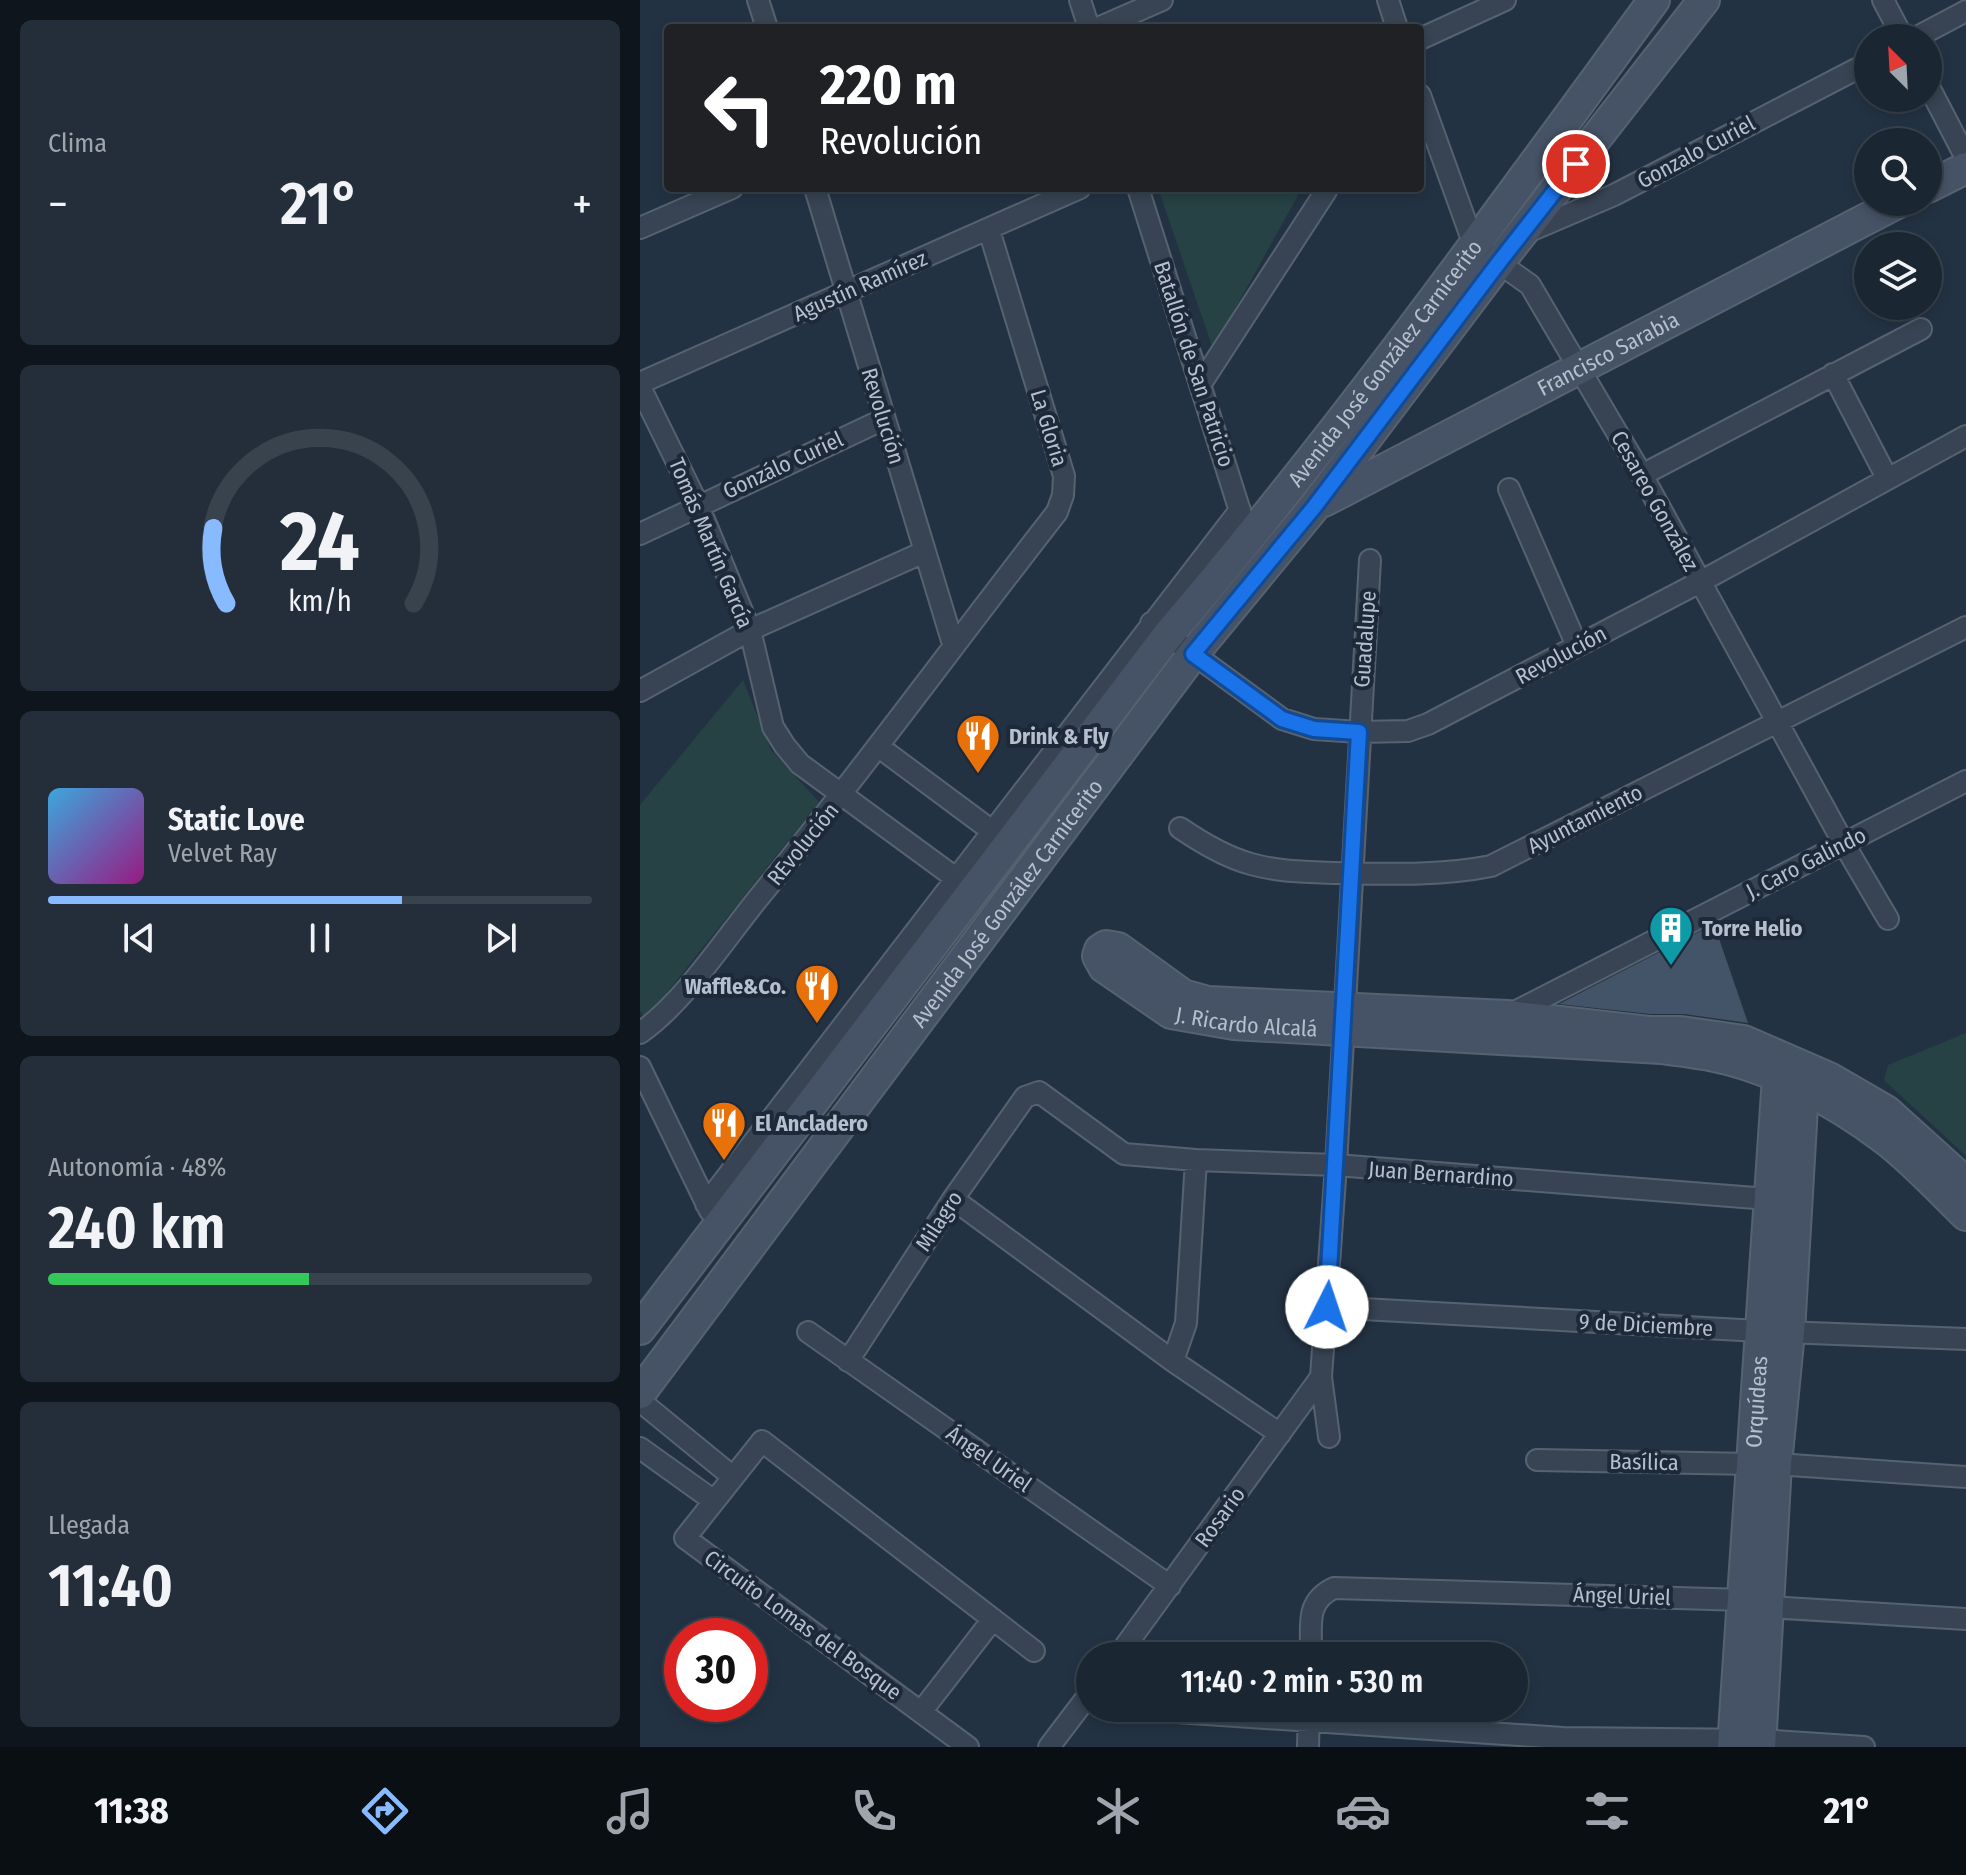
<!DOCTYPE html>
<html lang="es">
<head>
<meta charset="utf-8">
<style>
	body { margin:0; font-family:"Fira Sans Condensed",sans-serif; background:#232e3a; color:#f1f3f6; height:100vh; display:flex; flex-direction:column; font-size:30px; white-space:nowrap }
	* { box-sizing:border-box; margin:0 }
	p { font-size:26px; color:#9fa5ac }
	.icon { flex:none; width:44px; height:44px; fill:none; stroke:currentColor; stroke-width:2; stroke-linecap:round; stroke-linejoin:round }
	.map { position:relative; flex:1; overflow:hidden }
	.panel { display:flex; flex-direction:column; gap:20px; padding:20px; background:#0e151c; width:640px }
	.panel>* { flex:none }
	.hud { position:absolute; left:24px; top:24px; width:760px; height:168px; border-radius:8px; box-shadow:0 4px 12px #0003,0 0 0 2px #38434d; background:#202124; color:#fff; overflow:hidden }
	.needle { width:52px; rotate:336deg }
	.buttons { position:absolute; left:1214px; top:24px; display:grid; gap:16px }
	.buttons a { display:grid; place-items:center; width:88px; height:88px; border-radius:50%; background:#1a2632; box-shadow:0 4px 12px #0003,0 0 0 2px #38434d; font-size:40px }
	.speed { position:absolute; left:24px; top:1618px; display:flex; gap:16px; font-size:40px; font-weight:700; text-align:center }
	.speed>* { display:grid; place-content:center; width:104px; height:104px; border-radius:50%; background:#1a2632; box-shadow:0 4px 12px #0003,0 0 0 2px #38434d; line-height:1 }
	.speed .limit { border:12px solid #d22; background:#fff; color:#111 }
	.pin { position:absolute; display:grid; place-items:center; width:68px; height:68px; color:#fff; margin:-34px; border:4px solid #fff; border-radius:50%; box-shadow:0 2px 8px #0007 }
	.me { position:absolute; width:88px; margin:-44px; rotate:4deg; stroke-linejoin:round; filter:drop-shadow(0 0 6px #0008) }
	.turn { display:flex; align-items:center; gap:28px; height:168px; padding:0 24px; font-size:36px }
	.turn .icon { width:104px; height:104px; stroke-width:2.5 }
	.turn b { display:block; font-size:56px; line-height:68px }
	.big { font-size:60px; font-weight:600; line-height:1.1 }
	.panel .tile { flex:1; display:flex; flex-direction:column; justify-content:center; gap:12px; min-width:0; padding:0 28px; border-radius:12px; background:#232e3a }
	.panel .dial { align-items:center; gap:0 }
	.dial svg { height:208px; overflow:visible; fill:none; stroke:#38434d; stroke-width:7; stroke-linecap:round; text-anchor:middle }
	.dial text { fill:#f1f3f6; stroke:none }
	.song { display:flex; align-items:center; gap:24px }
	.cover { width:96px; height:96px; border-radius:12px; background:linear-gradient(135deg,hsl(200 70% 55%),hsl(310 70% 35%)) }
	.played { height:8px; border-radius:4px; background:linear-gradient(90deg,#88baff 65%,#38434d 65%) }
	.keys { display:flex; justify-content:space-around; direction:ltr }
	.heat { display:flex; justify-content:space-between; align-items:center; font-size:44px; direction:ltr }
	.charge { height:12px; border-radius:6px; background:linear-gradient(90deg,#34c759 48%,#38434d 0) }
	.trip { position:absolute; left:436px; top:1642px; width:452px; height:80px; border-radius:40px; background:#1a2632; box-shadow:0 4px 12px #0003,0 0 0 2px #38434d; font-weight:600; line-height:80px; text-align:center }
	.tabs { display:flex; height:128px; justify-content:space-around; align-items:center; background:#0a0f14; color:#9fa5ac }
	.tabs .icon { width:56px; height:56px }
	.tabs .current { color:#88baff }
	.tabs b { font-size:36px; color:#f1f3f6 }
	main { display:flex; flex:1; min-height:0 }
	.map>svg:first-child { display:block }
	.green { fill:#264244 }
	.building { fill:#445468 }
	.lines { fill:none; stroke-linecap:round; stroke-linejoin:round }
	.street-casing { stroke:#566270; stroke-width:24 }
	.secondary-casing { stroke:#566270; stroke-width:34 }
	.street { stroke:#384453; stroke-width:20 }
	.secondary { stroke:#465366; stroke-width:30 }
	.route-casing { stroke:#114b97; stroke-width:20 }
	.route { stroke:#1a73e8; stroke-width:14 }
	.labels { text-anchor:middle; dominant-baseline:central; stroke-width:8; stroke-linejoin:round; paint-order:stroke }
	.street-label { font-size:22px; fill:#b5bfcd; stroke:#1d2938 }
	.poi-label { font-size:22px; font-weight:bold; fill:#b5bfcd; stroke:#1d2938; text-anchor:start }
</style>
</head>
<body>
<main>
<section class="panel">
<div class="tile"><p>Clima</p>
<div class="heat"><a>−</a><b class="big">21°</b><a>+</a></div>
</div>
<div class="tile dial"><svg viewBox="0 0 100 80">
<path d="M14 69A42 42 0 1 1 86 69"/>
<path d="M14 69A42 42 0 0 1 9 40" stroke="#88baff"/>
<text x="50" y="56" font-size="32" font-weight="700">24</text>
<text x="50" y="72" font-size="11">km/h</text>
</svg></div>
<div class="tile">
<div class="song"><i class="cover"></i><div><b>Static Love</b><p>Velvet Ray</p></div></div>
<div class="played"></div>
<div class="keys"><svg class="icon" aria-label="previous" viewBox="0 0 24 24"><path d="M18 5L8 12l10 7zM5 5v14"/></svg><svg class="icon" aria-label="pause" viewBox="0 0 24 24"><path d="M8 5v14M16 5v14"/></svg><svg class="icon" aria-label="next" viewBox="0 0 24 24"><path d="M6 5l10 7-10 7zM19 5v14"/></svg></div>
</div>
<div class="tile"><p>Autonomía · 48%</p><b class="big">240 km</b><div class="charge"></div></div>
<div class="tile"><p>Llegada</p><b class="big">11:40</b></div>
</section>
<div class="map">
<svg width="1326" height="1747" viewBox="0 0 1326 1747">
	<rect width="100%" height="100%" fill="#233243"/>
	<path class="green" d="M 518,188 L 662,188 L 573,349 Z
		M 103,680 L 131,750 L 179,802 L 5,1020 L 0,1010 L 0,805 Z
		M 1326,1033 L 1326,1156 L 1244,1080 L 1248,1065 Z"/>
	<path class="building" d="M 1074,924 L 1108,1023 L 1044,1014 L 1010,1014 L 919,1004 Z"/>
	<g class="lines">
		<g class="street-casing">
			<path id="street" d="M 118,0 L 127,28
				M 440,0 L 449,28
				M 748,0 L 757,28
				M 1243,0 L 1263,38
				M 458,28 L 522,0
				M 1275,38 L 1326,11
				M 780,39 L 865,0
				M 1288,85 L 1326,158
				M 780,95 L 834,245 L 890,285 L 1002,475 L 1204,844 L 1248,919
				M 175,188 L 313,644
				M 498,188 L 604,524
				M 0,228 L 92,188
				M 885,233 L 974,195 L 1228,63
				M 1193,374 L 1247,478
				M 0,383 L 440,188
				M 560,385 L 686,191 L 685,188
				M 0,387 L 58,505 L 110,630 L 133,727 L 145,746 L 160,764 L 317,879 L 321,891
				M 1002,475 L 1281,329
				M 869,489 L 937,646
				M 0,534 L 244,419
				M 511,623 L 642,719 L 674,729 L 719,732 L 768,731 L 788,724 L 1060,582 L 1326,436
				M 0,691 L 110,630 L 284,552
				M 239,747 L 352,831
				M 540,828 C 562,843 585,857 611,864 C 639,872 668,872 697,873 C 748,874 801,876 851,866 L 1326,627
				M 867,1016 L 1326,781
				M 0,1033 C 43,1003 83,942 116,901 C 220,774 316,641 417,512 L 423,495 L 424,476 L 349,230
				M 0,1067 L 70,1211
				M 313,1199 L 533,1361 L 640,1434
				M 66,1204 L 600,510
				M 687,1307 L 1119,1331 L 1326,1339
				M 168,1332 L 530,1586
				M 208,1361 L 313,1199 L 385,1097 L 399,1092 L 484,1154 L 556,1160 L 696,1165 L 1128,1199
				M 533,1361 L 546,1323 L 556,1160
				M 0,1401 L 93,1477
				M 689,1437 L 681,1377 L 696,1165 L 730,560
				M 0,1448 L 74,1501
				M 897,1460 L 1112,1464
				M 1136,1464 L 1326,1477
				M 1128,1607 L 1326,1619
				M 478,1656 L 681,1377
				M 671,1656 C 672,1627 664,1602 694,1588 L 1105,1600
				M 477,1708 L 923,1738 L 1121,1740 L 1224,1747
				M 281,1712 L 353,1619
				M 328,1747 L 45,1538 L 122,1441 L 394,1651
				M 409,1747 L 450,1693
				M 668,1747 L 669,1708"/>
		</g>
		<g class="secondary-casing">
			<g id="secondary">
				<path d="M 1288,187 L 1326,168"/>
				<path id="s1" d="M 684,501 L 1259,202"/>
				<path id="s2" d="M 1326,1183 L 1246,1111 L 1189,1078 L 1104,1041 L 1041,1032 L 1009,1032 L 867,1016 L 568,1002 L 543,995 L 478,948 L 466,946 L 460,950 L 458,956 L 464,967 L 531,1013 L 594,1024 L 1021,1048 C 1037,1050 1054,1052 1070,1055 C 1132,1067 1195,1101 1245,1139 C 1274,1161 1300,1190 1326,1215"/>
				<path id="s3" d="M 0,1329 L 528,635 C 701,432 857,215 1014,0"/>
				<path id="s4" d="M 0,1393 L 553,654 L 675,506 L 860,261 L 1064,0"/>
				<path id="s5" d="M 1093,1747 L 1138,1077 L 1142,1062"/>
				<path d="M 1120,1747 L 1136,1464 L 1149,1332 L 1163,1089 L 1167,1071"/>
			</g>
		</g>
		<use href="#street" class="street"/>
		<use href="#secondary" class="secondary"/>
	</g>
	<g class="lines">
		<g class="route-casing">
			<path id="route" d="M 687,1307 L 719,732 L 674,729 L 642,719 L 553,654 L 675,506 L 860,261 L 936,164"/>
		</g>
		<use href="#route" class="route"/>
	</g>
	<defs>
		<g id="restaurant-pin" transform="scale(2.3)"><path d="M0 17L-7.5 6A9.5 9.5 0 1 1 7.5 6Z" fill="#e8710a" stroke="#1d2938"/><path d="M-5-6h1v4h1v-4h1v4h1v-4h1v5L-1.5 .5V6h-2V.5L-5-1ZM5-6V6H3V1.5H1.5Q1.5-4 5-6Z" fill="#fff"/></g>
		<g id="building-pin" transform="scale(2.3)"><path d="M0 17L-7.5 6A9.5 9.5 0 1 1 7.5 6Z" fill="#0f9aa8" stroke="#1d2938"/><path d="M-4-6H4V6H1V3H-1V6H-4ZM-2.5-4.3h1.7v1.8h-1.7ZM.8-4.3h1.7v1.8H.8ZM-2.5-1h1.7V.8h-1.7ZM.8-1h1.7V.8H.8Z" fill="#fff"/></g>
	</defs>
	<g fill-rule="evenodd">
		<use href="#restaurant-pin" x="338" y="736"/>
		<use href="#building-pin" x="1031" y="928"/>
		<use href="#restaurant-pin" x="177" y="986"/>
		<use href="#restaurant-pin" x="84" y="1123"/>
	</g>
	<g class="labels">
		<g class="street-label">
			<text transform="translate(1056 152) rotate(-28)">Gonzalo Curiel</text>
			<text transform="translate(220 286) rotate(-24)">Agustín Ramírez</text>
			<text stroke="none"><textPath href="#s1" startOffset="320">Francisco Sarabia</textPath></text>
			<text stroke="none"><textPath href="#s3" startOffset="1220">Avenida José González Carnicerito</textPath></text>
			<text transform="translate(554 364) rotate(72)">Batallón de San Patricio</text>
			<text transform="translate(243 416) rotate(73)">Revolución</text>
			<text transform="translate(409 428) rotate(73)">La Gloria</text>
			<text transform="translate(143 465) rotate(-25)">Gonzálo Curiel</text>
			<text transform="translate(1015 501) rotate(61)">Cesareo González</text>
			<text transform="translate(71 543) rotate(67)">Tomás Martín García</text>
			<text transform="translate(725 639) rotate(-86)">Guadalupe</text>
			<text transform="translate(921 655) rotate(-28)">Revolución</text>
			<text transform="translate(945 819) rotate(-27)">Ayuntamiento</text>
			<text transform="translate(163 844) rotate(-51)">REvolución</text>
			<text transform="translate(1166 863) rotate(-27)">J. Caro Galindo</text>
			<text stroke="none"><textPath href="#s4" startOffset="612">Avenida José González Carnicerito</textPath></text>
			<text stroke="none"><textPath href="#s2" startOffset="1106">J. Ricardo Alcalá</textPath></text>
			<text transform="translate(801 1174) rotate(4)">Juan Bernardino</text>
			<text transform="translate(299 1221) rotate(-57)">Milagro</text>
			<text transform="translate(1006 1325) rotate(3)">9 de Diciembre</text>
			<text stroke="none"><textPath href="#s5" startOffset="346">Orquídeas</textPath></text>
			<text transform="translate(349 1459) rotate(35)">Ángel Uriel</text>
			<text transform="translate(1004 1462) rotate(1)">Basílica</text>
			<text transform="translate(580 1517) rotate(-54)">Rosario</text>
			<text transform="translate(982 1596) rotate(2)">Ángel Uriel</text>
			<text transform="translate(163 1625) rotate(36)">Circuito Lomas del Bosque</text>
		</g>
		<g class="poi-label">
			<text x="369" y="736">Drink &amp; Fly</text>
			<text x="1062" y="928">Torre Helio</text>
			<text x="146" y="986" text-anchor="end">Waffle&amp;Co.</text>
			<text x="115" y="1123">El Ancladero</text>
		</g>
	</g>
</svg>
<div class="buttons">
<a><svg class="needle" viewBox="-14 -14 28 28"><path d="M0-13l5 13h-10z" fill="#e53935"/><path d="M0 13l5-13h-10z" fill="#9fa5ac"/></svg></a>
<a><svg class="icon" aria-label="search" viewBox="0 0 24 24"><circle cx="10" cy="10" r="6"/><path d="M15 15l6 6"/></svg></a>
<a><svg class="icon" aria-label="layers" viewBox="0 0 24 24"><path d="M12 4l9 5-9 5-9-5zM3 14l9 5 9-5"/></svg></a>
</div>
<div class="speed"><div class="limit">30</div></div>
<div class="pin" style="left:936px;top:164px;background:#d93025"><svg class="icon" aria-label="arrive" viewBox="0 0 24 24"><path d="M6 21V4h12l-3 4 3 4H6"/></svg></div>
<svg class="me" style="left:687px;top:1307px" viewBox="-20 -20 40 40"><circle r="19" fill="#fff"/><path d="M0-13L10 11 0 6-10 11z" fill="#1a73e8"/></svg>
<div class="trip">11:40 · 2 min · 530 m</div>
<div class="hud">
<div class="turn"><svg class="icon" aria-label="left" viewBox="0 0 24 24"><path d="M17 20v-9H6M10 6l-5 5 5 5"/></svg><div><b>220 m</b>Revolución</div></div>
</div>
</div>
</main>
<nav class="tabs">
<b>11:38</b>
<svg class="icon current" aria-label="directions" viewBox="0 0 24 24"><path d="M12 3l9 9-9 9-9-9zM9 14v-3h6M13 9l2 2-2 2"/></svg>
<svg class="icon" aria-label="music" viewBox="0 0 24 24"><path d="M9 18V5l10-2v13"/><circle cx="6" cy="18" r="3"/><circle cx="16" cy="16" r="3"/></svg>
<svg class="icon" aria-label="phone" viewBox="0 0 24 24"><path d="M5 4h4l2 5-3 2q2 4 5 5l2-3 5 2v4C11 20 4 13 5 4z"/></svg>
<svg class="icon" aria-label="climate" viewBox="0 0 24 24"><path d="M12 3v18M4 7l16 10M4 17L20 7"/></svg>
<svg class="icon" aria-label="car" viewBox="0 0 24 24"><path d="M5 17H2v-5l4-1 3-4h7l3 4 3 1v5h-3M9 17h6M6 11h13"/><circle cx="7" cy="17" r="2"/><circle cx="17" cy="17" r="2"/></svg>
<svg class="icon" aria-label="filters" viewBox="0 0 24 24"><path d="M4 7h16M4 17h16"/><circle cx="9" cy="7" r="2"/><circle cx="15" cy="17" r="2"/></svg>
<b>21°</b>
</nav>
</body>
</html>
